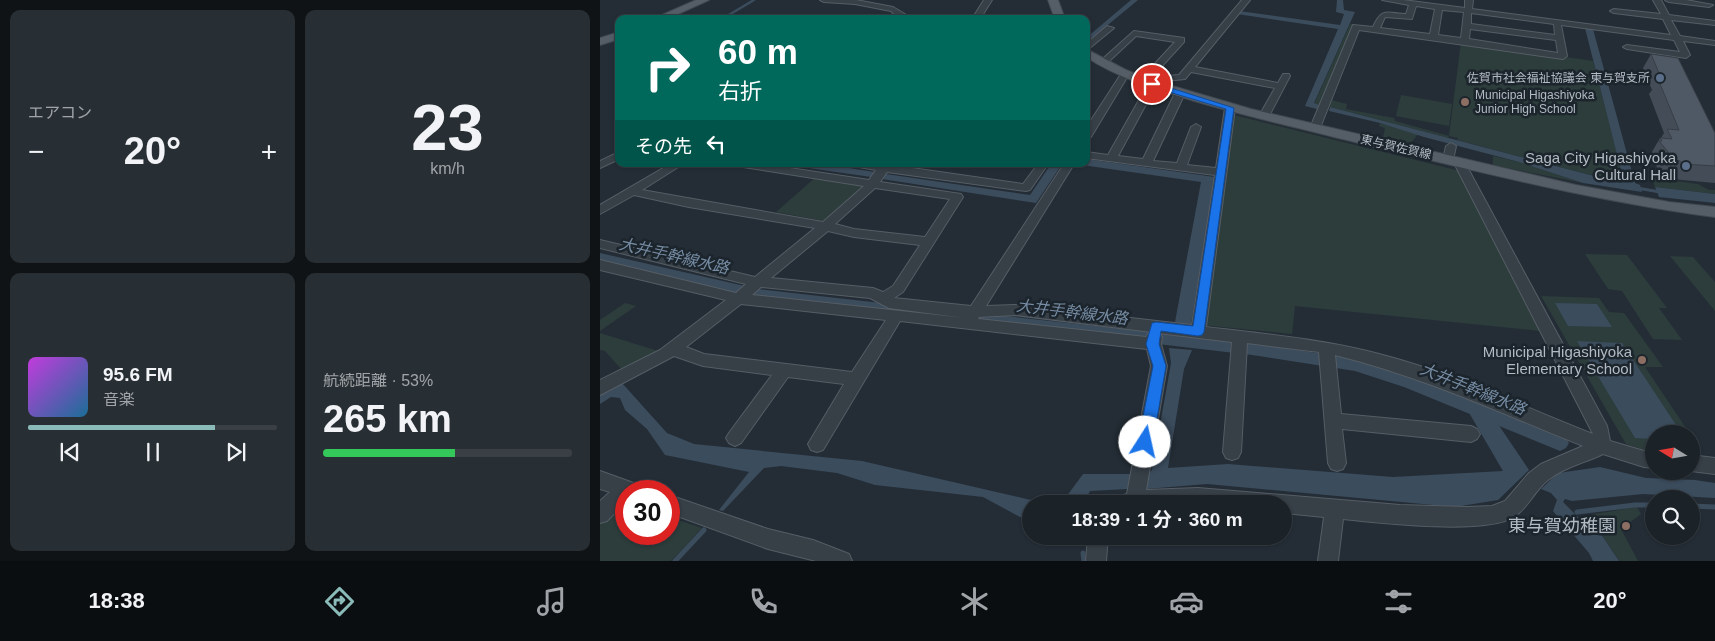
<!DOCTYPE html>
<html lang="ja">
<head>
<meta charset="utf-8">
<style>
	body { margin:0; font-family:Helvetica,"Noto Sans JP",sans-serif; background:#282f34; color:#f1f3f6; height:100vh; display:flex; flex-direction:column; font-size:19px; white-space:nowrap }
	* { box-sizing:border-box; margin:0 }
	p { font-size:16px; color:#a0a4a8 }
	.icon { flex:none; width:28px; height:28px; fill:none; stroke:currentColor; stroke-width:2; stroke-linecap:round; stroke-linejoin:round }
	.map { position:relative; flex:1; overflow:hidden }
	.details { display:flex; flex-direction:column; gap:10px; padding:10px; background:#0f1316; width:600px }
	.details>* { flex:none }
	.top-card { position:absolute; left:15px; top:15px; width:475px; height:152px; border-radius:10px; box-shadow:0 1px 4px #0004,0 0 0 1px #393f45; background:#00695c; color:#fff; overflow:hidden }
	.needle { width:32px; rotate:281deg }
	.tools { position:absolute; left:1045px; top:425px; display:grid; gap:10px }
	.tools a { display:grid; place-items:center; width:55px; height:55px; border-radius:50%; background:#1b2228; box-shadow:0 1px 4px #0004,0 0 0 1px #393f45; font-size:25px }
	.speed { position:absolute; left:15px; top:480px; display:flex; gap:10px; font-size:25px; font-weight:700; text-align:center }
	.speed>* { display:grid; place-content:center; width:65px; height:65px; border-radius:50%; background:#1b2228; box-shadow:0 1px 4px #0004,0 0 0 1px #393f45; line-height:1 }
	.speed .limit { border:8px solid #d22; background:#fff; color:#111 }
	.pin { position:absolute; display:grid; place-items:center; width:42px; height:42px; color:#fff; margin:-21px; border:2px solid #fff; border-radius:50%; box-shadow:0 1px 5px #0007 }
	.me { position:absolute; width:55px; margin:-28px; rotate:10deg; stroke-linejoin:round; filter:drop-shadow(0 0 4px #0008) }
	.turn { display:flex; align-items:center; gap:18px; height:105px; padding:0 20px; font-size:22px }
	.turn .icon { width:65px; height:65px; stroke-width:2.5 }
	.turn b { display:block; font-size:35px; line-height:42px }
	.then { display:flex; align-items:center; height:48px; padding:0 20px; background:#0003; gap:10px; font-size:19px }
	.big { font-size:38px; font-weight:700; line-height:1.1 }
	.details .card { flex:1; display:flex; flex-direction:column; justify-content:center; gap:8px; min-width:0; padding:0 18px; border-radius:10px; background:#282f34 }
	.details .dial { align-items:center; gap:0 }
	.dial b { font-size:65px; line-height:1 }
	.song { display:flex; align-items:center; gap:15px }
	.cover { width:60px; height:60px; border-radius:8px; background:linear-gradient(135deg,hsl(290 70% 55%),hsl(200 70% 35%)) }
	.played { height:5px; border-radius:2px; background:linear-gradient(90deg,#8bbbb9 75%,#393f45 75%) }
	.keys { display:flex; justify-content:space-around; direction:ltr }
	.heat { display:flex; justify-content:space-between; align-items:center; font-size:28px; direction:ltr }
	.charge { height:8px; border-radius:4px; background:linear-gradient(90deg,#34c759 53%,#393f45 0) }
	.details .tiles { flex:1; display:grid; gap:10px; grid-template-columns:repeat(2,1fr) }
	.trip { position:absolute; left:422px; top:495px; width:270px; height:50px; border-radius:25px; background:#1b2228; box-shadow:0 1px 4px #0004,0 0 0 1px #393f45; font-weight:700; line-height:50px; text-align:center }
	.tabs { display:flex; height:80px; justify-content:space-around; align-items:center; background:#0b0e10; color:#a0a4a8 }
	.tabs .icon { width:35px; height:35px }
	.tabs .current { color:#8bbbb9 }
	.tabs b { font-size:22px; color:#f1f3f6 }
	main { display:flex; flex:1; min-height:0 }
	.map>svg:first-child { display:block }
	.green { fill:#2c3d3c }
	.water { fill:#3b4c5d }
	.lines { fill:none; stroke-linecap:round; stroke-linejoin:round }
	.stream-far2 { stroke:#3b4c5d; stroke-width:2.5 }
	.stream-far1 { stroke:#3b4c5d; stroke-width:3 }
	.stream { stroke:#3b4c5d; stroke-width:5 }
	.canal { fill:#3b4c5d; fill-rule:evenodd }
	.minor-casing { stroke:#555d65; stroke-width:2 }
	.major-casing { stroke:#404850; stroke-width:2 }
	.minor { fill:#373f47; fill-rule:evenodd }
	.major { fill:#555e67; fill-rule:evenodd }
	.wall { fill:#444d57 }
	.building { fill:#4f5965; stroke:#373e47 }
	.route { fill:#1a73e8; stroke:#114b97 }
	.service-dot { fill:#5c6f8a; stroke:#1c242c; stroke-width:2 }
	.education-dot { fill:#8d6e63; stroke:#1c242c; stroke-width:2 }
	.labels { text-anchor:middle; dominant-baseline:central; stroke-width:5; stroke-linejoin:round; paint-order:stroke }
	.far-poi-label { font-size:12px; fill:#b2bac3; stroke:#1c242c; text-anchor:end }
	.far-street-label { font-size:12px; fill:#b2bac3; stroke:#1c242c }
	.poi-label { font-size:15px; fill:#b2bac3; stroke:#1c242c; text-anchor:end }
	.water-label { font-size:16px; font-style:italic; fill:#768ca3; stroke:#1c242c }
	.near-poi-label { font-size:18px; fill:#b2bac3; stroke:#1c242c; text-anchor:end }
</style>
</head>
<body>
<main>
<section class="details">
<div class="tiles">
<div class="card"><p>エアコン</p>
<div class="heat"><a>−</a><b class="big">20°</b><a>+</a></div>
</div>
<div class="card dial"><b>23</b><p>km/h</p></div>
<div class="card">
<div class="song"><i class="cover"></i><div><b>95.6 FM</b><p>音楽</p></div></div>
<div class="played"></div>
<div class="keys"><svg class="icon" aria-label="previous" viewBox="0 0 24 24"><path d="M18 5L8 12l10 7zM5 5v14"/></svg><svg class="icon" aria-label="pause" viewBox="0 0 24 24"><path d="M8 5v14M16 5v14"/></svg><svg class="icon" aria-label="next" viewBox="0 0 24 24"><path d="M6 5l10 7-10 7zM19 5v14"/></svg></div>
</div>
<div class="card"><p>航続距離 · 53%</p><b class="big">265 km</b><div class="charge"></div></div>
</div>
</section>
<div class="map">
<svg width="1115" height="561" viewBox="0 0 1115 561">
	<rect width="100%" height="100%" fill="#242d36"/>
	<path class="green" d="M 750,24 L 755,24 L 719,105 L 714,104 Z
		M 861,42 L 993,61 L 1025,182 L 1021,183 L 857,140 L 858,138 L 849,136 L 848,138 L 730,107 L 731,100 L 747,104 L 746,109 L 794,118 L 795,121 L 849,136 Z
		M 801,95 L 852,104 L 849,126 L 796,116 Z
		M 634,115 L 860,171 L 942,331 L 695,306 L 692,334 L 602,325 Z
		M 780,123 L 818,134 L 810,144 L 783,138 L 785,128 L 779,126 Z
		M 893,156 L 919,162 L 983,183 L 893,165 Z
		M 216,177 L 264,185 L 249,200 L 224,221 L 176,212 Z
		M 1052,178 L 1098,184 L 1109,190 L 1115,190 L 1115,194 L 1055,187 Z
		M 985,254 L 1027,255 L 1067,308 L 1059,308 L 1082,340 L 1053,339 L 1022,291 L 1008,289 Z
		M 1070,256 L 1093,257 L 1115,282 L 1115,311 Z
		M 941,296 L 999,298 L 1009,312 L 1024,313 L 1063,367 L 1045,367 L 1090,434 L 1054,434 L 1054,451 L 1044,450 L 1026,444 Z
		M 25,303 L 36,306 L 0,331 L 0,320 Z
		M 0,333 L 58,351 L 22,370 L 5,351 L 0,350 Z
		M 24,502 L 26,502 L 26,534 L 69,534 L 69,517 L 102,528 L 71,561 L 0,561 L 0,523 Z
		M 1037,507 L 1041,514 L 1021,529 L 1038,561 L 1019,561 L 989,515 Z"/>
	<path class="water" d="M 531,0 L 538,0 L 486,43 L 486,38 Z
		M 737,0 L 743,0 L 744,10 L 755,12 L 714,103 L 719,105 L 717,109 L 705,106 L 738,29 L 637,14 L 639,11 L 740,25 L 744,14 L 736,12 Z
		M 985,28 L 993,29 L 1035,183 L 1040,185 L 1042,192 L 983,183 L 919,162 L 824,137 L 780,123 L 729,111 L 730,107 L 1021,183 L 1024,182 Z
		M 486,159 L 615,177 L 591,324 L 582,325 L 575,322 L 601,182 L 475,164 L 486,164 Z
		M 181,164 L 223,164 L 275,172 L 271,177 Z
		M 451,164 L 462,164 L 436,203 L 282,179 L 286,174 L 430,195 Z
		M 1055,187 L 1115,194 L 1115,203 L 1059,197 Z
		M 955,303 L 997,304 L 1012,327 L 968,326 Z
		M 977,341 L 1022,343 L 1082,434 L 1054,434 L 1054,439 L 1035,438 Z
		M 569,348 L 592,350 L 584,369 L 568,468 L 628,464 L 793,477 L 903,471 L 868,411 L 896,421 L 929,470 L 898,500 L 855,507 L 607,484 L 546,489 L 548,474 L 552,470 L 571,363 Z
		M 22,383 L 67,433 L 94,444 L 262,461 L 448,504 L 431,504 L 431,519 L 420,517 L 383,497 L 275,485 L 237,473 L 181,466 L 164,468 L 123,511 L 119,510 L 149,472 L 65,455 L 47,429 L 25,410 L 20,398 L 11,397 L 0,404 L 0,394 Z
		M 1000,467 L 1046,478 L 1095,480 L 1115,483 L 1115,498 L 1043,494 L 972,501 L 965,499 L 963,502 L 980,519 L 993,522 L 1019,561 L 993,561 L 989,553 L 953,511 L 957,500 L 951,493 L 941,489 L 958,473 Z
		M 483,474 L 531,474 L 527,489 L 490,491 L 483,504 L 461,504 Z"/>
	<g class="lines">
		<path class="stream-far2" d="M 122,19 L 154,0"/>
		<path class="stream-far1" d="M 1037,188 L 1060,192"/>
		<path class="stream" d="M 1091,506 L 1115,507
			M 977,512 L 1035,505 L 1054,505
			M 483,553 L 484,561
			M 75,561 L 104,530"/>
		<path class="canal" d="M 0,253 L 158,289 L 334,309 L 339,310 L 341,314 L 339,318 L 334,319 L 158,299 L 0,261 Z
			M 360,311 L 652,343 L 755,359 L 815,377 L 966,438 L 969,443 L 966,448 L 960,451 L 804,387 L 755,371 L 652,355 L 360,321 L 355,320 L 353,316 L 355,312 Z"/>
		<g class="minor-casing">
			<path id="minor" d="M 220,0 L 256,0 L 293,7 L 313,19 L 299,19 L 291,11 L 255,4 L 224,2 Z
				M 384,0 L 392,0 L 380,19 L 372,19 Z
				M 642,0 L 650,0 L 595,67 L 678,83 L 683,74 L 689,74 L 690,76 L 668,118 L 660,118 L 659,116 L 675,88 L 591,72 L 585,79 L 555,82 L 557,84 L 518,156 L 543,159 L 575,93 L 580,90 L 585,93 L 553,161 L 577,163 L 591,127 L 596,124 L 601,127 L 587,165 L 616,168 L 625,108 L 630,105 L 635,108 L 606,327 C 664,334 722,339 779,354 C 850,372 924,407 993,434 L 854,163 L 860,160 L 864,161 L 1007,426 L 1010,441 L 1044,451 L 1054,452 L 1054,468 L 1044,467 L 1003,454 C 985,463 964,467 948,480 C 935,490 928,508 914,517 C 886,535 780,523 743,519 L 738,561 L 718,561 L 724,517 L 684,513 L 684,504 L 511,504 L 513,498 L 527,494 L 551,366 L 547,349 L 300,321 L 223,450 L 217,452 L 211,450 L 208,444 L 244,384 L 188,377 L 141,443 L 135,446 L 129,443 L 126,438 L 129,433 L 172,375 L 103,366 L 74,356 L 0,395 L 0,380 L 60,350 L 126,300 L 0,270 L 0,260 L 136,293 L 146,284 L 0,248 L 0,240 L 155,277 L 215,228 L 89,207 L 34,195 L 0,214 L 0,205 L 70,164 L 83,164 L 42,190 L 223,222 L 264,186 L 143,167 L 137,164 L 163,164 L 269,180 L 276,170 L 253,166 L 252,164 L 291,164 L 291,165 L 423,184 L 438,164 L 448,164 L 430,190 L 426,191 L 287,172 L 280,182 L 361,194 L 363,197 L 303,292 L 294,298 L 371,306 L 464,164 L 474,164 L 386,306 L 415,305 L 592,325 L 615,175 L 486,158 L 486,152 L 508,155 L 548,84 L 543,85 L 538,82 L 575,42 L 536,36 L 505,65 L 498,63 L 534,31 L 584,38 L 584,42 L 552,77 L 579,75 ZM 275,188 L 350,199 L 325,237 L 254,229 L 235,224 ZM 228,231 L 254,237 L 320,245 L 293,286 L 283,292 L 273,288 L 171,278 ZM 161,287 L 270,298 L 289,308 L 365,318 L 152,295 ZM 141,304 L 286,320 L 252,372 L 104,354 L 86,347 ZM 415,315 L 552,332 L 549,333 L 546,337 L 378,319 L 379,317 ZM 558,333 L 632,342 L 623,452 L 626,458 L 632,460 L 638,458 L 641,452 L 647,343 L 719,352 L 728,463 L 731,469 L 737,471 L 743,469 L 746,463 L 742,429 L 871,442 L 877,439 L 880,434 L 877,429 L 871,426 L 741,414 L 735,355 C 821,376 901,413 983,446 L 941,464 L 929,473 L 905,501 L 892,506 L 867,507 L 800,505 L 598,488 L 546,490 L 567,366 L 561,344 L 562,337 Z
				M 782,0 L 803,0 L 865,8 L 865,0 L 873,0 L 872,9 L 1071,35 L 1063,19 L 1014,13 L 1010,11 L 1014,9 L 1061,14 L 1053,0 L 1061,0 L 1069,15 L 1115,21 L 1115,25 L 1071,20 L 1080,36 L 1115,41 L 1115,45 L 1083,41 L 1090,55 L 1086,58 L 1027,49 L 1023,47 L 1027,45 L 1080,52 L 1074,40 L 961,25 L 967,56 L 963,59 L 759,30 L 720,128 L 719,130 L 711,130 L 710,128 L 753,25 L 773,27 C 782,7 786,13 806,14 L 809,5 ZM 816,6 L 835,9 L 830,34 L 780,28 L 785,17 L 812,19 ZM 842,10 L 864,12 L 861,38 L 838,35 ZM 871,13 L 954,24 L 955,35 L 871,24 ZM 870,29 L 956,40 L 958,53 L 869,39 Z
				M 1065,0 L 1086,0 L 1113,5 L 1109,7 L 1069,2 Z
				M 507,26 L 514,28 L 486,51 L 486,44 Z
				M 525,71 L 529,74 L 491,137 L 486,140 L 486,128 L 521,74 Z
				M 851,143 L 856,146 L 853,160 L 848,163 L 843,160 L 846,146 Z
				M 19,152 L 19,159 L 0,168 L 0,161 Z
				M 1091,455 L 1115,458 L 1115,474 L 1091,471 Z
				M 0,471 L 39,485 L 41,491 L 26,491 L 26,501 L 7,521 L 0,523 L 0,501 L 10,492 L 0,489 Z
				M 69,495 L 168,529 L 213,540 L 249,554 L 252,561 L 216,561 L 168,549 L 69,513 Z
				M 488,536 L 508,536 L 506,561 L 486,561 Z"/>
		</g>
		<g class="major-casing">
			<path id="major" d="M 96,0 L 109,0 L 67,19 L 53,19 Z
				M 448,0 L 458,0 L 465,19 L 455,19 Z
				M 19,32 L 19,39 L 0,45 L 0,38 Z
				M 486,49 L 526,70 L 552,80 L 651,109 L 976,185 L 1069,202 L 1115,207 L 1115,217 C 986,200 860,167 734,137 C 686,125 638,114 591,100 C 555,89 518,78 486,57 Z"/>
		</g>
		<use href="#minor" class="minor"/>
		<use href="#major" class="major"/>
	</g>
	<path class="wall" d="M 1051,54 L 1115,133 L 1115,183 L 1072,179 L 1069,176 L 1064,176 L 1049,157 L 1060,138 L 1061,138 L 1064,133 L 1049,94 L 1052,90 L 1043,68 Z"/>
	<path class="building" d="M 1051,54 L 1078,58 L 1115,133 L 1115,166 L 1083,164 L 1080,161 L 1075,160 L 1059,141 L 1062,141 L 1060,138 L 1072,139 L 1067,129 L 1079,130 L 1058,79 L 1062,80 Z"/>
	<path class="route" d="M 549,83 L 555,83 L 634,108 L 604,332 L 602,335 L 598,336 L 561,331 L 559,344 L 566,366 L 553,442 L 550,447 L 545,449 L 540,447 L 538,442 L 553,366 L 546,344 L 552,323 L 556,322 L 593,326 L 626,109 L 549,86 Z"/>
	<g class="service-dot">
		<circle cx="1060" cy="78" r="5"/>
		<circle cx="1086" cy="166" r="5"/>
	</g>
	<g class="education-dot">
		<circle cx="865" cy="102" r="5"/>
		<circle cx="1042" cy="360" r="5"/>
		<circle cx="1026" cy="526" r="5"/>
	</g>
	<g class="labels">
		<g class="far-poi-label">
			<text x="1050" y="78">佐賀市社会福祉協議会 東与賀支所</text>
			<text x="875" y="95" text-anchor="start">Municipal Higashiyoka<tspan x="875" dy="14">Junior High School</tspan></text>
		</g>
		<g class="far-street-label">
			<text transform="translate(796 147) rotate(13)">東与賀佐賀線</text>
		</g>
		<g class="poi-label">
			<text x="1076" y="157">Saga City Higashiyoka<tspan x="1076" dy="17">Cultural Hall</tspan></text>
			<text x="1032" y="351">Municipal Higashiyoka<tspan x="1032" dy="17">Elementary School</tspan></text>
		</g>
		<g class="water-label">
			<text transform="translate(74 256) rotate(13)">大井手幹線水路</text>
			<text transform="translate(472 312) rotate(7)">大井手幹線水路</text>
			<text transform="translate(873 389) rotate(22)">大井手幹線水路</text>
		</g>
		<g class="near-poi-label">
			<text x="1016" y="526">東与賀幼稚園</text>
		</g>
	</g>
</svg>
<div class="tools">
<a><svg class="needle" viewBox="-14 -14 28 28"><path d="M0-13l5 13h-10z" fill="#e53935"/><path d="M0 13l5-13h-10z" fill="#a0a4a8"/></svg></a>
<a><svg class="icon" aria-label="search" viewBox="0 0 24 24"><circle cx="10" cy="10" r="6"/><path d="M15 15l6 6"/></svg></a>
</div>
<div class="speed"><div class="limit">30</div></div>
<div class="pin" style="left:552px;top:84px;background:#d93025"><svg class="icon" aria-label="arrive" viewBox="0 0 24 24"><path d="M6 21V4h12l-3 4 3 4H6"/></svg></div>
<svg class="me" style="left:545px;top:442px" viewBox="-20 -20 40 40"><circle r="19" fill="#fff"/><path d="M0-13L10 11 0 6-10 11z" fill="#1a73e8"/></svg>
<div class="trip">18:39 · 1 分 · 360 m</div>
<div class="top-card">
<div class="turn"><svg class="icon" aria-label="right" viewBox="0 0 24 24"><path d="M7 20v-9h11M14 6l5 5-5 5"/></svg><div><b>60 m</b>右折</div></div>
<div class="then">その先<svg class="icon" aria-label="left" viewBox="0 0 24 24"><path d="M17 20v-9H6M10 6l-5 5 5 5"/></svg></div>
</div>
</div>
</main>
<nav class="tabs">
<b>18:38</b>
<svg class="icon current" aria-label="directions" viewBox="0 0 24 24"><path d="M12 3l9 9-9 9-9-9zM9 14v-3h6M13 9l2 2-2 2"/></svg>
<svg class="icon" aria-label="music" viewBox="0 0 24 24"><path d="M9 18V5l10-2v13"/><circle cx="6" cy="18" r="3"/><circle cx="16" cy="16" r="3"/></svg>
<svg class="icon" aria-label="phone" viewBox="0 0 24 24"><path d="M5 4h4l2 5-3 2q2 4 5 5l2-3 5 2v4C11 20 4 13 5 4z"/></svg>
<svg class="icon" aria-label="climate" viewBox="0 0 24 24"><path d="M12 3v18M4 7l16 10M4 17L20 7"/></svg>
<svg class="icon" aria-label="car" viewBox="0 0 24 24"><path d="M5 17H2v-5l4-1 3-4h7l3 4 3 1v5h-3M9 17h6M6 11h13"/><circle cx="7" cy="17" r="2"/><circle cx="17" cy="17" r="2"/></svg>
<svg class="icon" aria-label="filters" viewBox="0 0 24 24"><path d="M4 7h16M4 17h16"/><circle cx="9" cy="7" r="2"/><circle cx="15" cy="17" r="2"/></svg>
<b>20°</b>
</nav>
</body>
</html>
